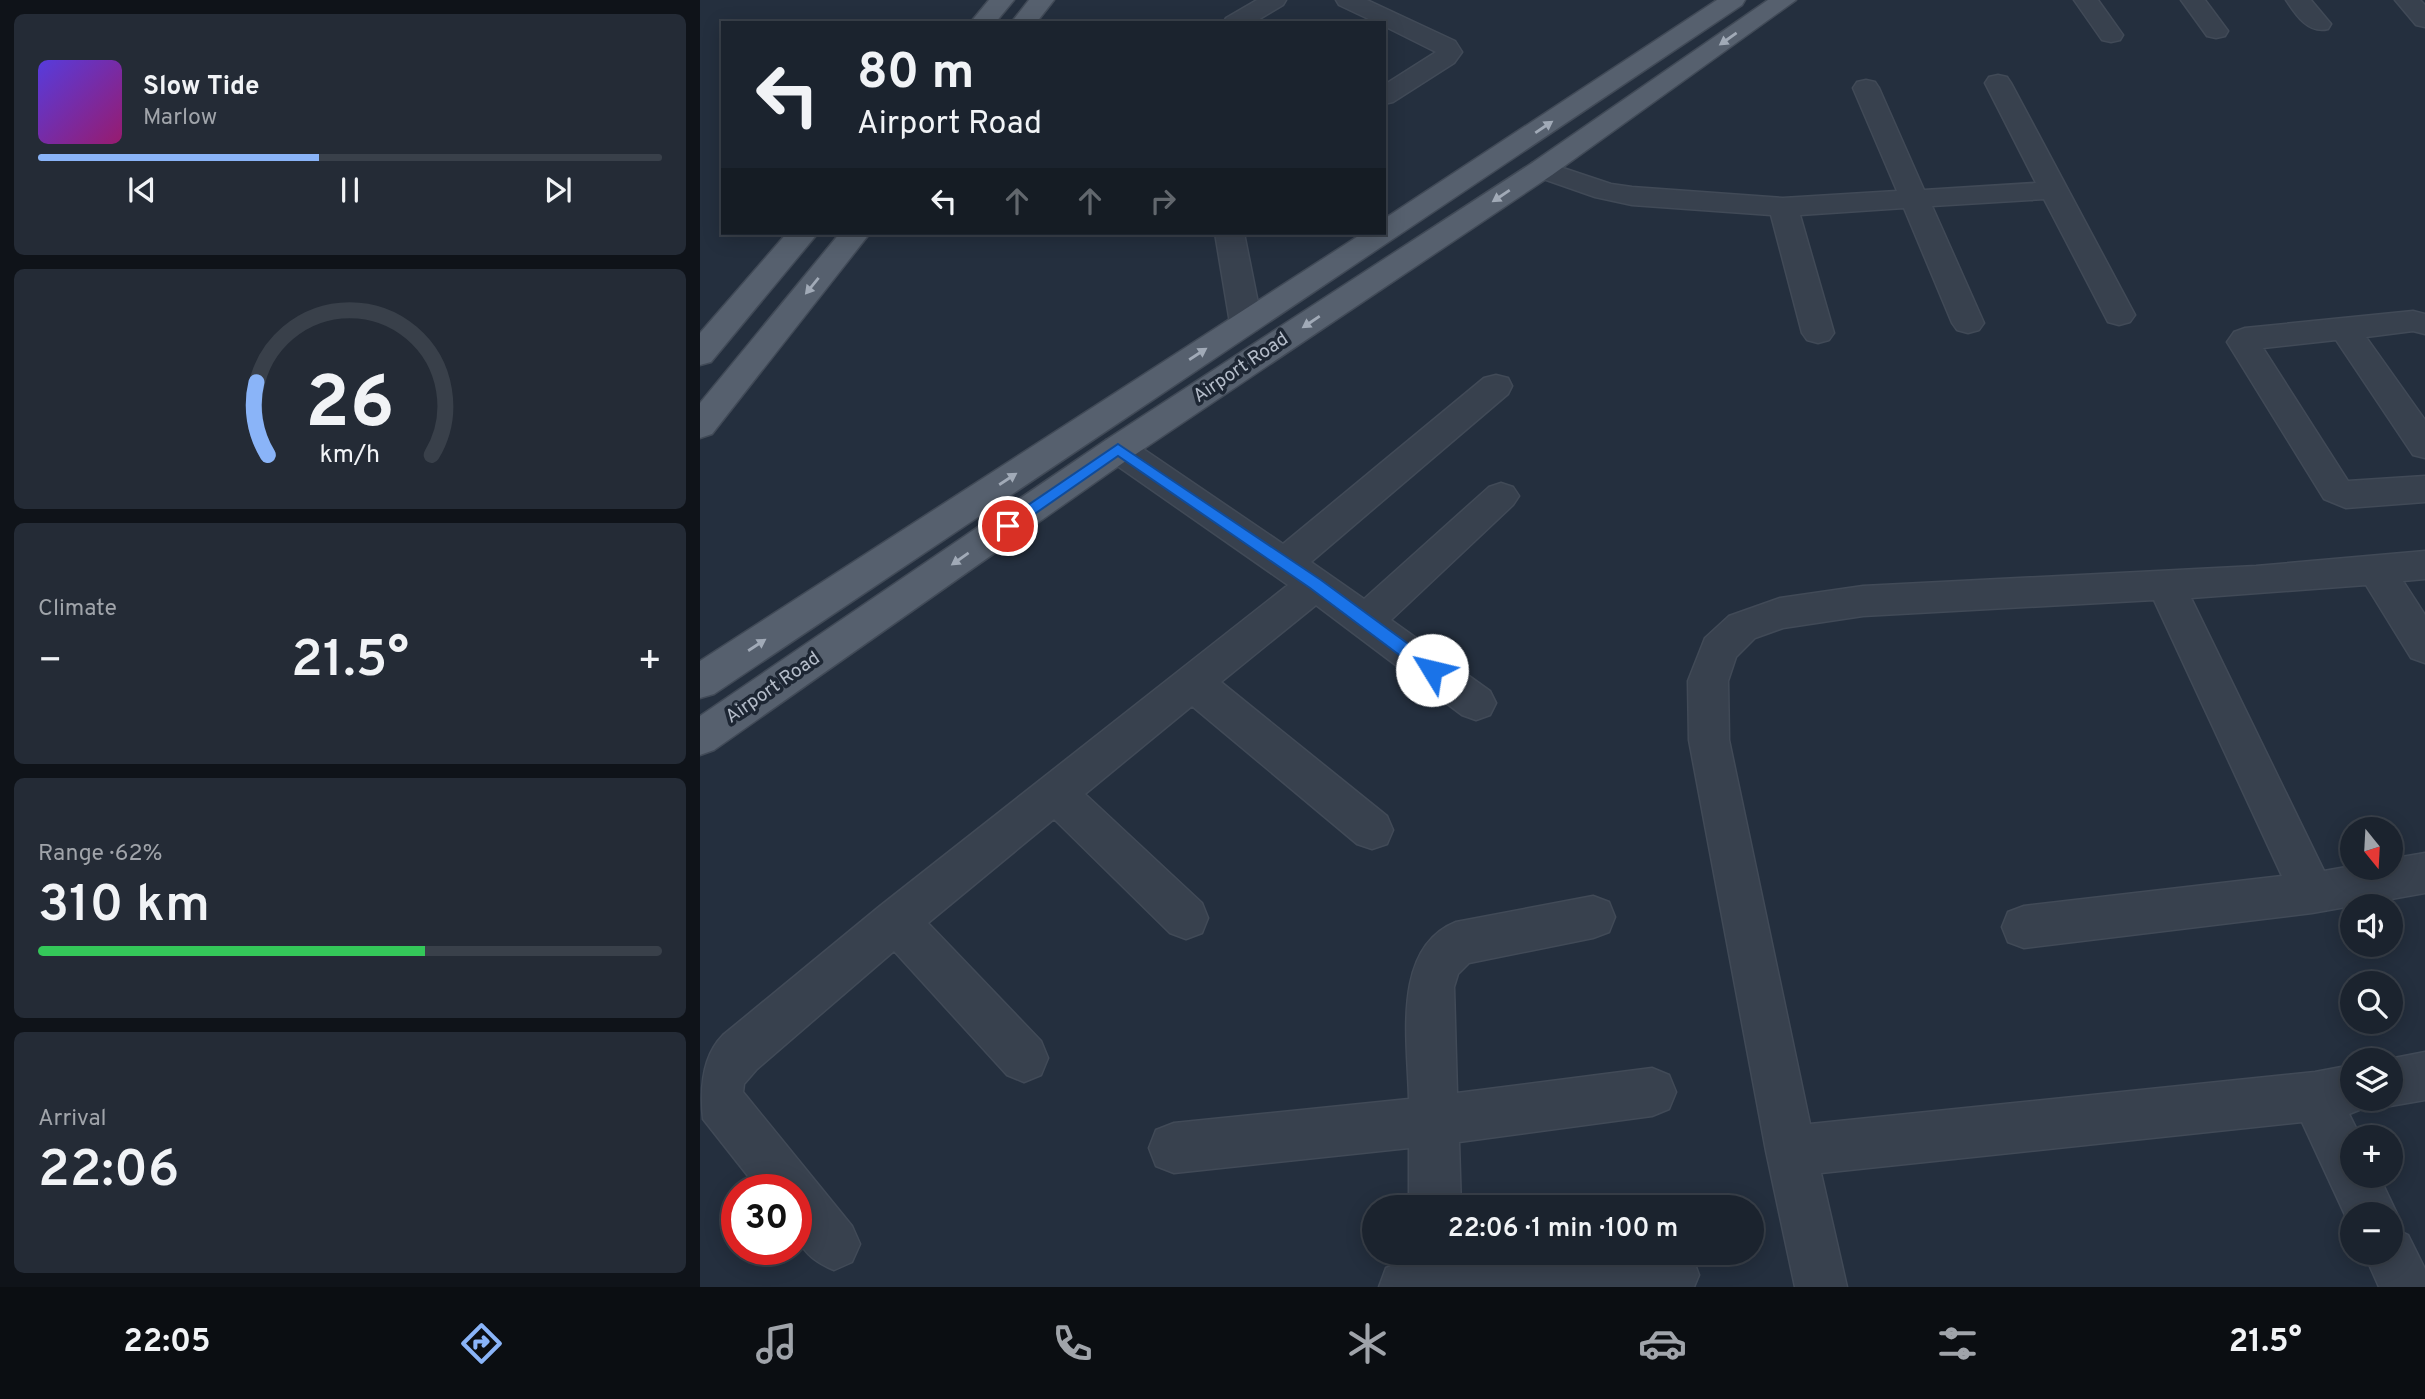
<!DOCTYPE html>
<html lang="en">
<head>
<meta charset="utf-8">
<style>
	body { margin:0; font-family:Overpass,sans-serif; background:#242b36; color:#f1f3f6; height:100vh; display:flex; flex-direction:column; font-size:26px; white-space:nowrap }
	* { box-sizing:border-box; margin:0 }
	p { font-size:23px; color:#a0a4aa }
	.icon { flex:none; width:38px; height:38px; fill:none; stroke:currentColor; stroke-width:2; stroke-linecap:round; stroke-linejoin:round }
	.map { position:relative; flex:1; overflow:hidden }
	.drawer { display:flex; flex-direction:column; gap:14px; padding:14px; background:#0f1319; width:700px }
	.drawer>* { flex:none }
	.hud { position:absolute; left:21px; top:21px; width:665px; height:214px; border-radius:0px; box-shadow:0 4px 18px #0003,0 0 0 2px #39404a; background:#1b232e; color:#f1f3f6; overflow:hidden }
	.needle { width:46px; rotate:162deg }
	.controls { position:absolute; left:1640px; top:817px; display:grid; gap:14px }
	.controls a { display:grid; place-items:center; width:63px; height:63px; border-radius:50%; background:#1b232e; box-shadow:0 4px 18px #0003,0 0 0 2px #39404a; font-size:35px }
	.speed { position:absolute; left:21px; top:1174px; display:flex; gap:14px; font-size:35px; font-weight:700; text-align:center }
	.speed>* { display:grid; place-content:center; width:91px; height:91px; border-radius:50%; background:#1b232e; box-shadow:0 4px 18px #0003,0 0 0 2px #39404a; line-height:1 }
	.speed .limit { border:10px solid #d22; background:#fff; color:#111 }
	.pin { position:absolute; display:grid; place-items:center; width:60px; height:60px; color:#fff; margin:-30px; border:4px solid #fff; border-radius:50%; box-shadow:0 2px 7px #0007 }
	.me { position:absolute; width:77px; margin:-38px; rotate:306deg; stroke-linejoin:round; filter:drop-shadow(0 0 5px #0008) }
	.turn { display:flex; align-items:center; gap:24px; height:147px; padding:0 21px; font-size:32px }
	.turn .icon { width:91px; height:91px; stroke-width:2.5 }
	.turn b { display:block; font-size:49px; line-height:60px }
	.lanes { display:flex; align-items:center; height:66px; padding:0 21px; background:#0003; justify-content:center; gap:35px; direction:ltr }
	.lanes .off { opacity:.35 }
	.big { font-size:52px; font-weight:600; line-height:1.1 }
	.drawer .widget { flex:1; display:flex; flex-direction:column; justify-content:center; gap:10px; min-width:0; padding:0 24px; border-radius:10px; background:#242b36 }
	.drawer .dial { align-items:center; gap:0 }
	.dial svg { height:182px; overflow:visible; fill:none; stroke:#39404a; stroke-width:7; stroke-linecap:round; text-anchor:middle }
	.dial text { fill:#f1f3f6; stroke:none }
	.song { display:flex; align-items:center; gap:21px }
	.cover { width:84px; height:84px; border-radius:10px; background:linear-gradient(135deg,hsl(250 70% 55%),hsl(320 70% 35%)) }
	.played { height:7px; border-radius:4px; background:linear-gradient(90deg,#8ab4f8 45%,#39404a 45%) }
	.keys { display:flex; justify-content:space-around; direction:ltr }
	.heat { display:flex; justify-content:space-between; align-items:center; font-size:38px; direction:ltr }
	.charge { height:10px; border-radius:5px; background:linear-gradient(90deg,#34c759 62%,#39404a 0) }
	.trip { position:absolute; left:662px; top:1195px; width:402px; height:70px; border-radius:35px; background:#1b232e; box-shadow:0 4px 18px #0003,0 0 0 2px #39404a; font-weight:600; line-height:70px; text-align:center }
	.tabs { display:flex; height:112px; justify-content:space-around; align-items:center; background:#0b0e12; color:#a0a4aa }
	.tabs .icon { width:49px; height:49px }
	.tabs .selected { color:#8ab4f8 }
	.tabs b { font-size:32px; color:#f1f3f6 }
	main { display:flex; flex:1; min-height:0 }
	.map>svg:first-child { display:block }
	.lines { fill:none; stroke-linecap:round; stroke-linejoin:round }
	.minor-casing { stroke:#414a57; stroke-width:3 }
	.major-casing { stroke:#414a57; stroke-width:3 }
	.minor { fill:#38414e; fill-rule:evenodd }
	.major { fill:#56606e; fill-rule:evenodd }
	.oneway { fill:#a1aab7 }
	.route { fill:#1a73e8; stroke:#114b97; stroke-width:2 }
	.labels { text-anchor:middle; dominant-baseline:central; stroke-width:7; stroke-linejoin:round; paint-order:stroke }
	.street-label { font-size:19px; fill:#b4bcc9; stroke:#1d2633 }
</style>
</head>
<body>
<main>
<section class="drawer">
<div class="widget">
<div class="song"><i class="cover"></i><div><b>Slow Tide</b><p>Marlow</p></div></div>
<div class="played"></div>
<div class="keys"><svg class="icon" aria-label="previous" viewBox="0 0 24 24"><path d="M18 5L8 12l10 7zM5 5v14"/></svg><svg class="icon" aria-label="pause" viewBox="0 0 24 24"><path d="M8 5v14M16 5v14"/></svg><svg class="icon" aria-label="next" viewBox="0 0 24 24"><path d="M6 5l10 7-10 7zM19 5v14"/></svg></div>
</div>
<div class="widget dial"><svg viewBox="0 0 100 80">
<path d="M14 69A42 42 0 1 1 86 69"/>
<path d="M14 69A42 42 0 0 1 9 37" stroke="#8ab4f8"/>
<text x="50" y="56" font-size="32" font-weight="700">26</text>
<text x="50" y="72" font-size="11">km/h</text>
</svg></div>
<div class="widget"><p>Climate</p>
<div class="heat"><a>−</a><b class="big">21.5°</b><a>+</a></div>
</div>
<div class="widget"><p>Range · 62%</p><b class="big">310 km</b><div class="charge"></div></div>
<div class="widget"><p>Arrival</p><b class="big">22:06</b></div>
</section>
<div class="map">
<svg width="1725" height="1287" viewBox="0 0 1725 1287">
	<rect width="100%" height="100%" fill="#242f3e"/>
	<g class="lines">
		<g class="minor-casing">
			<path id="minor" d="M 557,0 L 586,0 L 583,5 L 553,23 L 523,23 L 526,18 Z
				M 636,0 L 667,0 L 755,41 L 762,52 L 754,63 L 693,102 L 684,104 L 684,85 L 736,52 L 684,26 L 684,23 L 677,23 L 639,5 Z
				M 1374,0 L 1398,0 L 1423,35 L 1420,40 L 1411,42 L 1402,40 Z
				M 1481,0 L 1505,0 L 1528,31 L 1525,36 L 1516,38 L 1507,36 Z
				M 1586,0 L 1611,0 L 1631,24 L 1628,29 C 1608,34 1596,15 1586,0 Z
				M 1695,0 L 1720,0 L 1725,5 L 1725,27 L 1716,25 Z
				M 1298,75 L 1307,77 L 1311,83 L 1435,315 L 1430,322 L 1419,325 L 1408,322 L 1344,199 L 1232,206 L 1284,323 L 1279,330 L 1268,333 L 1257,330 L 1252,323 L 1204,208 L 1100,215 L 1134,333 L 1129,340 L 1118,343 L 1107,340 L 1102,333 L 1071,215 L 932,205 L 895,197 L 832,175 L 828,169 L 832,163 L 842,161 L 911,184 L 932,187 L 1083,198 L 1197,191 L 1153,88 L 1157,82 L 1166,80 L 1175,82 L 1179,88 L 1224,190 L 1336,183 L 1285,83 L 1289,77 Z
				M 515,233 L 544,233 L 562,323 L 557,330 L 546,333 L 535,330 L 530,323 Z
				M 1713,311 L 1725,314 L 1725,334 L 1713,331 L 1666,337 L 1725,420 L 1725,458 L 1713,455 L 1636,340 L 1563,348 L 1648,481 L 1725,476 L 1725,502 L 1646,508 L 1624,499 L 1527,342 L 1534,332 L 1545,328 Z
				M 796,375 L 808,378 L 812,386 L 808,394 L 611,562 L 664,599 L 789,487 L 801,483 L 813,487 L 819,496 L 813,505 L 691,620 L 790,691 L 796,703 L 790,715 L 776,720 L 762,715 L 616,605 L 521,682 L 687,816 L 693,830 L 687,844 L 672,849 L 657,844 L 492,706 L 385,794 L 502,903 L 508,918 L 502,933 L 486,939 L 470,933 L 354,819 L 228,923 L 341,1041 L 348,1058 L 341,1075 L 324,1082 L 307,1075 L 194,951 L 57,1069 L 44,1084 L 43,1092 L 152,1226 L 160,1244 L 152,1262 L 134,1270 C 91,1252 96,1231 96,1190 L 59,1190 L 3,1119 C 0,1090 2,1056 23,1035 L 180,906 L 588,585 L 406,458 L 401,449 L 406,440 L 418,437 L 430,440 L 583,544 L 784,378 Z
				M 1725,551 L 1725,579 L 1703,581 L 1725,615 L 1725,663 L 1711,658 L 1666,585 L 1491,598 L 1624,871 L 1652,866 L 1652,868 L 1690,868 L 1690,859 L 1725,853 L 1725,893 L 1612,913 L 1324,948 L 1308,942 L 1302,927 L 1308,912 L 1324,906 L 1582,876 L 1454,600 L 1163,616 L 1083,628 L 1055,638 L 1036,657 L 1028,681 L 1029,740 L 1110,1124 L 1615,1072 L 1652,1065 L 1652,1099 L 1672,1099 L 1669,1106 L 1649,1114 L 1661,1138 L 1652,1138 L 1652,1176 L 1679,1176 L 1697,1214 L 1691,1227 L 1708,1235 L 1725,1269 L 1725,1287 L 1679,1287 L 1664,1253 L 1690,1253 L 1690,1214 L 1652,1214 L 1652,1230 L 1602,1122 L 1121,1173 L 1147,1287 L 1095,1287 L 1066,1151 L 989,740 L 988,681 L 1005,638 L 1029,616 L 1080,598 L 1163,586 L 1556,566 Z
				M 893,896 L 909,902 L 915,917 L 909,932 L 893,938 L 769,963 L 758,974 L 754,987 L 757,1093 L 952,1068 L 969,1075 L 976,1092 L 969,1109 L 952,1116 L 759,1142 L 761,1208 L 709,1208 L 709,1148 L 474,1173 L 456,1166 L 449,1148 L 456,1130 L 474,1123 L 709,1099 C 708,1042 691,948 756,922 Z
				M 1725,1052 L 1725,1100 L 1690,1106 L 1673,1099 L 1690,1099 L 1690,1060 L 1684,1060 Z
				M 875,1253 L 983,1253 L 992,1256 L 999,1275 L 994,1287 L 679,1287 L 686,1268 L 705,1261 Z"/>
		</g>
		<g class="major-casing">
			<path id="major" d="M 289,0 L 314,0 L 295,23 L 270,23 Z
				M 329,0 L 354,0 L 336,23 L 311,23 Z
				M 1017,0 L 1045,0 L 1042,5 L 14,694 L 0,698 L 0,661 L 663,233 L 684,233 L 684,219 Z
				M 1068,0 L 1096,0 L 852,175 L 430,458 L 14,750 L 0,755 L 0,716 L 406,440 L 832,163 Z
				M 87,233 L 118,233 L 11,362 L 0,365 L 0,333 Z
				M 140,233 L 170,233 L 12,434 L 0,438 L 0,403 Z"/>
		</g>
		<use href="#minor" class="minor"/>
		<use href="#major" class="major"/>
	</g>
	<defs><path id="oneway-solid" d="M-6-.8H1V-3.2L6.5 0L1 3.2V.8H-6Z" transform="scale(1.75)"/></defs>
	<g class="oneway">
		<use href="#oneway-solid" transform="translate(1028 39) rotate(145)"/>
		<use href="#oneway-solid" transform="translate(844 127) rotate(-34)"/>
		<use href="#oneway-solid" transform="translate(801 196) rotate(146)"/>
		<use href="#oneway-solid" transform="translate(112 286) rotate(129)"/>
		<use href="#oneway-solid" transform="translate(611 322) rotate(146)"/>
		<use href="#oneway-solid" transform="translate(498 354) rotate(-33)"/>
		<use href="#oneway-solid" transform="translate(308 479) rotate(-33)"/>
		<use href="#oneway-solid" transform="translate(260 559) rotate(145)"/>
		<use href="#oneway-solid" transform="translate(57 645) rotate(-33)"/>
	</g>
	<path class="route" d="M 418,444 L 621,580 L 737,665 L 740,670 L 737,675 L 726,675 L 610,588 L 418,456 L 313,529 L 303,529 L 300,526 L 303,522 Z"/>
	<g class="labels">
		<g class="street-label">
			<text transform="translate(541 368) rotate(-34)">Airport Road</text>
			<text transform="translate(73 688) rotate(-35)">Airport Road</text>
		</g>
	</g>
</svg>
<div class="controls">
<a><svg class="needle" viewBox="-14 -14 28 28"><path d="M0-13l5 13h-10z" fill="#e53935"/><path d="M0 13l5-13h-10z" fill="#a0a4aa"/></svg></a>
<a><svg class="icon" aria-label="sound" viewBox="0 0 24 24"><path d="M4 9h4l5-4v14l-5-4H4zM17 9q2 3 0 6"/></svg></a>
<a><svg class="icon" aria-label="search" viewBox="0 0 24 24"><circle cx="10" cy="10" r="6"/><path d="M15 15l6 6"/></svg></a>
<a><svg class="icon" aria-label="layers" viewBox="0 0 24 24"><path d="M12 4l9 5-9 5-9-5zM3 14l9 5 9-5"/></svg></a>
<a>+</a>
<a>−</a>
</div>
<div class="speed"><div class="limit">30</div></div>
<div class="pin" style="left:308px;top:526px;background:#d93025"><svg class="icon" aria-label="arrive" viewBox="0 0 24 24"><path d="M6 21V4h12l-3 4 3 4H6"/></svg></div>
<svg class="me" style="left:732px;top:670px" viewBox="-20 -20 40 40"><circle r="19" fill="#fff"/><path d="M0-13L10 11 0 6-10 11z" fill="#1a73e8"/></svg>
<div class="trip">22:06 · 1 min · 100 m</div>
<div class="hud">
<div class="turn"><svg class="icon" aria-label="left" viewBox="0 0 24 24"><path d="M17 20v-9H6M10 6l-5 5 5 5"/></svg><div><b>80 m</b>Airport Road</div></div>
<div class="lanes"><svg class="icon" aria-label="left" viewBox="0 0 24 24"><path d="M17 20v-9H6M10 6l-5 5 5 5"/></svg><svg class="icon off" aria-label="ahead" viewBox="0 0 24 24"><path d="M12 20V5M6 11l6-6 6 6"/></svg><svg class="icon off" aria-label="ahead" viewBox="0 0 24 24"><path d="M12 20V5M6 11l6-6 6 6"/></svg><svg class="icon off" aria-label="right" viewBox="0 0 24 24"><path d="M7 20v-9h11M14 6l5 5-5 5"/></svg></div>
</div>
</div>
</main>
<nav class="tabs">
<b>22:05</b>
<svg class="icon selected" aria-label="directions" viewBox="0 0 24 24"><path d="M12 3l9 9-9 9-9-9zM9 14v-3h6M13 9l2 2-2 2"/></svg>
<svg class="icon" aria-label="music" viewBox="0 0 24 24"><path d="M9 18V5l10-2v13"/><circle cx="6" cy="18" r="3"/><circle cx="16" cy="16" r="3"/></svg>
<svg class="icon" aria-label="phone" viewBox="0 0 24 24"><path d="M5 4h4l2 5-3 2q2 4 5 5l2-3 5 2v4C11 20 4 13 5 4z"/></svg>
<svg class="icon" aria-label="climate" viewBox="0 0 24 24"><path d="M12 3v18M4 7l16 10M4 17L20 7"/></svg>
<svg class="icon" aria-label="car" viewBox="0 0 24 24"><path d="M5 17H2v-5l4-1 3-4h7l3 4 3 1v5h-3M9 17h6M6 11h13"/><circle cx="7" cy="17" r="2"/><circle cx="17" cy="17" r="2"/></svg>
<svg class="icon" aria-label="filters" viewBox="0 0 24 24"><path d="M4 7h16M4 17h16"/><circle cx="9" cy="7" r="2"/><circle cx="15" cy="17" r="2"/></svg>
<b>21.5°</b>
</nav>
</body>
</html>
